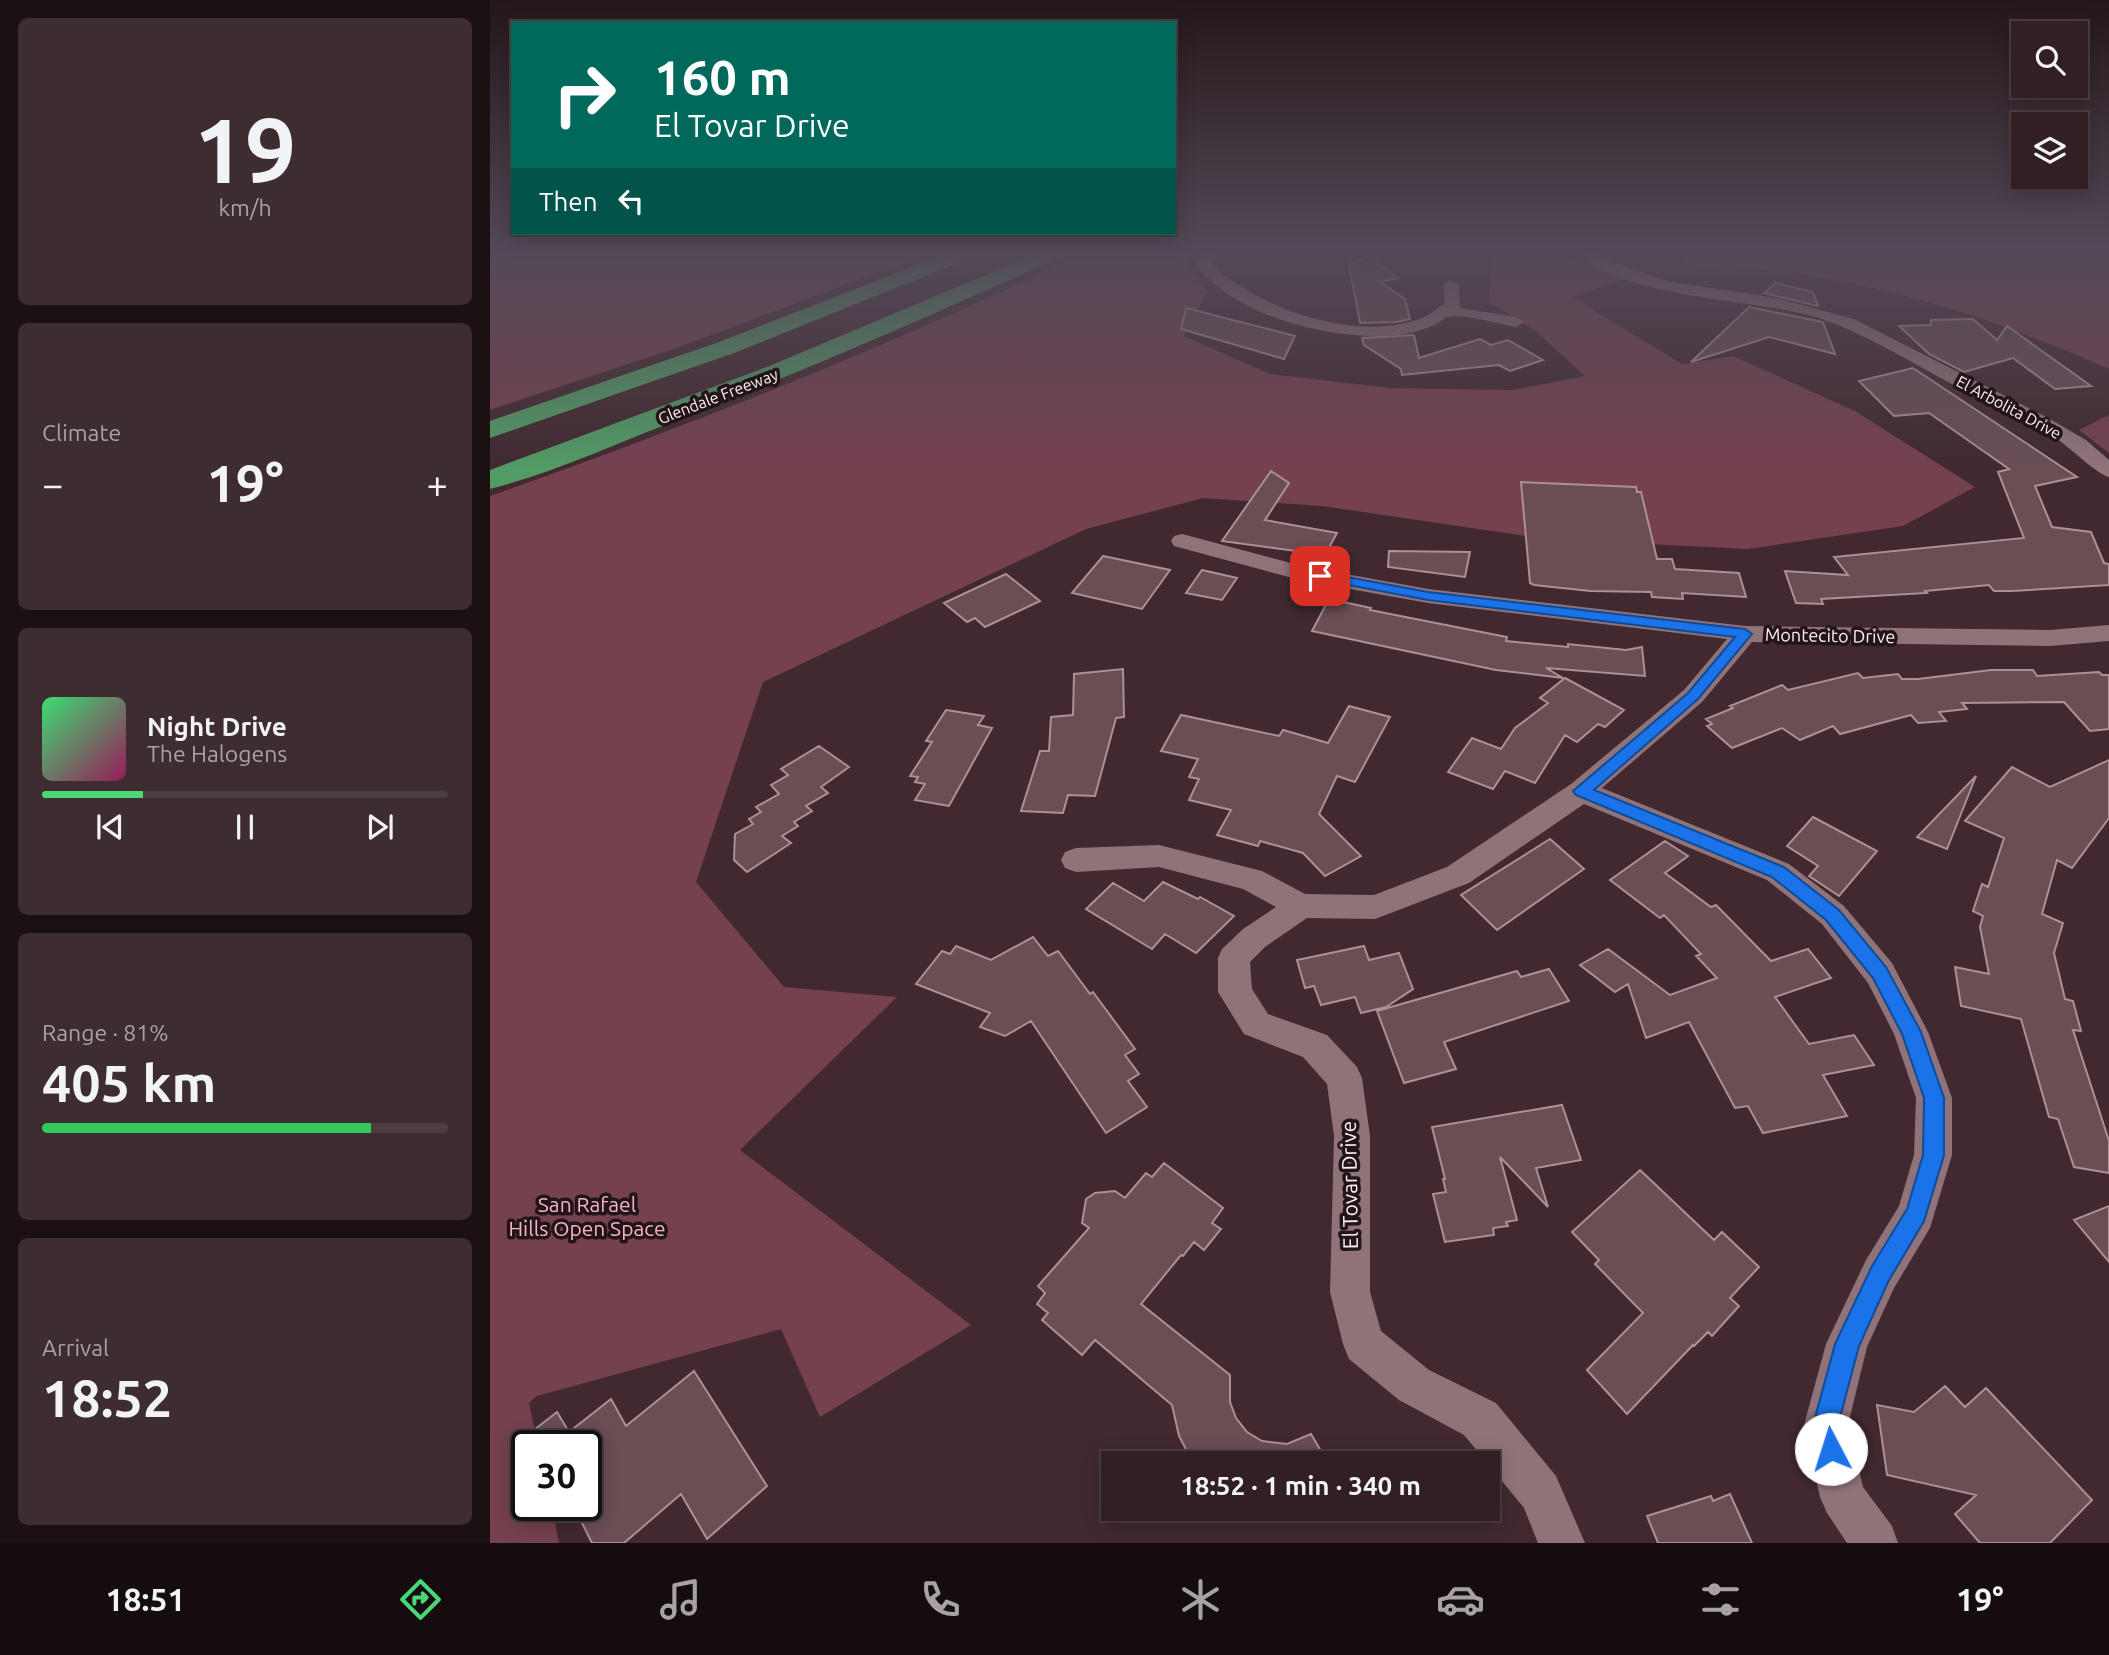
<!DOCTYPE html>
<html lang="en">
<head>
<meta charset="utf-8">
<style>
	body { margin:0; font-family:Ubuntu,sans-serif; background:#3d2c30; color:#f1f3f6; height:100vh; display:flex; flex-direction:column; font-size:26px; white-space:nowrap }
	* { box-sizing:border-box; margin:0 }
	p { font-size:23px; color:#a8a2a6 }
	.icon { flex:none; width:38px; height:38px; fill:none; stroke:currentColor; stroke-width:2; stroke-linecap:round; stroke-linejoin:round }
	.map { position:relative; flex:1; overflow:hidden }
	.drawer { display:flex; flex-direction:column; gap:18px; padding:18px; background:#1b1113; width:490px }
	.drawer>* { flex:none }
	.top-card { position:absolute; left:21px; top:21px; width:665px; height:214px; border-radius:0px; box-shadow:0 4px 18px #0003,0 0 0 2px #4c3d41; background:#00695c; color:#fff; overflow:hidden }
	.fabs { position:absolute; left:1521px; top:21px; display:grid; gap:14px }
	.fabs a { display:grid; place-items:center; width:77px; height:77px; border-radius:0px; background:#311f23; box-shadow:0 4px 18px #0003,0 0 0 2px #4c3d41; font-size:35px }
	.speed { position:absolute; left:21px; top:1430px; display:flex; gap:14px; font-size:35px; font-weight:700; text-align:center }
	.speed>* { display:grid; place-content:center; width:91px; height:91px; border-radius:50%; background:#311f23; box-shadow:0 4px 18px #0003,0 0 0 2px #4c3d41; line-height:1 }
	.speed .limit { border:4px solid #111; border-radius:10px; background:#fff; color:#111 }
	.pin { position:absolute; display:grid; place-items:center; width:60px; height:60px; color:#fff; margin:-30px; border-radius:14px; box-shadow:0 4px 10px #0006 }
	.me { position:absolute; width:77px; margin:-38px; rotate:355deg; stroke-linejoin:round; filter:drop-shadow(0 0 5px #0008) }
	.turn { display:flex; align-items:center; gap:24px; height:147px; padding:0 28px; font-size:32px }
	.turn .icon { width:91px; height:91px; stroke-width:2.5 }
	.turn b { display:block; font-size:49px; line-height:60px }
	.then { display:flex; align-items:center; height:66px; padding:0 28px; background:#0003; gap:14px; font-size:26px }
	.big { font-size:52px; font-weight:600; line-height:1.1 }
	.drawer .card { flex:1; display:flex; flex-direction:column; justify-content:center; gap:10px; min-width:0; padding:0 24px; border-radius:10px; background:#3d2c30 }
	.drawer .dial { align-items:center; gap:0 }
	.dial b { font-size:91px; line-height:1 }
	.song { display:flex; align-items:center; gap:21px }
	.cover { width:84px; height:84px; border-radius:10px; background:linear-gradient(135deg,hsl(140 70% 55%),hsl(330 70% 35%)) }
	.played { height:7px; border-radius:4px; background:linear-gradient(90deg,#4ad778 25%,#4c3d41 25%) }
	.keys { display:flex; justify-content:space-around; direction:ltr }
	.heat { display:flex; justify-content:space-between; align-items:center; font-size:38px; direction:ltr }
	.charge { height:10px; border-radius:5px; background:linear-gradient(90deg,#34c759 81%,#4c3d41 0) }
	.trip { position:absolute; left:611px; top:1451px; width:399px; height:70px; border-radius:0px; background:#311f23; box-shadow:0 4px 18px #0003,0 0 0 2px #4c3d41; font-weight:600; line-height:70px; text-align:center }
	.tabs { display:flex; height:112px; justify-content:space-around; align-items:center; background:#140c0e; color:#a8a2a6 }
	.tabs .icon { width:49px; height:49px }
	.tabs .on { color:#4ad778 }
	.tabs b { font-size:32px; color:#f1f3f6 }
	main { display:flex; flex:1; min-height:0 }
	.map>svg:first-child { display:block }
	.green { fill:#75414f }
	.building { fill:#694e54; stroke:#ad8f96; stroke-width:2 }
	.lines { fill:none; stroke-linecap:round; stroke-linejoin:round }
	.minor { fill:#907379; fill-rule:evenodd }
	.motorway { fill:#519b64; fill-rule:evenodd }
	.route { fill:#1a73e8; stroke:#114b97; stroke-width:2 }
	.labels { text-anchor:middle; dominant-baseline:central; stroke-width:7; stroke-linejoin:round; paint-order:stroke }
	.far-street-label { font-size:16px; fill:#ffeef2; stroke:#211518 }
	.street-label { font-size:18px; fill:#ffeef2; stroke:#211518 }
	.near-street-label { font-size:21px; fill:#ffeef2; stroke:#211518 }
	.near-park-label { font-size:21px; fill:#fbb3c5; stroke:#211518 }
</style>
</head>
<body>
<main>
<section class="drawer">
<div class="card dial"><b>19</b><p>km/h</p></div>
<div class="card"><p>Climate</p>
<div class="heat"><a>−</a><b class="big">19°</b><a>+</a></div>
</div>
<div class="card">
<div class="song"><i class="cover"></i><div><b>Night Drive</b><p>The Halogens</p></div></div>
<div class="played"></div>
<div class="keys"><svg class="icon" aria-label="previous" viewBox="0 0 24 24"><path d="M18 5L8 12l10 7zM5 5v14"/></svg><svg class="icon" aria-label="pause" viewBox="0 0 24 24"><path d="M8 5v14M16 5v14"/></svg><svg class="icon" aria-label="next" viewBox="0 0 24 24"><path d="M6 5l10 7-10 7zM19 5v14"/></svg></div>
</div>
<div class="card"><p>Range · 81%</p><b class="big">405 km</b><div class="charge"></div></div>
<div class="card"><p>Arrival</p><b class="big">18:52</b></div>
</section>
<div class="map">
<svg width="1619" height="1543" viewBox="0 0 1619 1543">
	<rect width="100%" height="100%" fill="#41292f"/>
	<path class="green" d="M 0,252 L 442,252 L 192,346 L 0,410 Z
		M 598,252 L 702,252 L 695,267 L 718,291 L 694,336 L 780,374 L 901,388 L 1022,390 L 1095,376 L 1046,331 L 999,302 L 1003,252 L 1076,252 L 1084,259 L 1135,279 L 1082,297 L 1192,364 L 1243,356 L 1365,411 L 1485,487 L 1413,526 L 1258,549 L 1057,539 L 832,506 L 713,498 L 596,529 L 273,682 L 206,882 L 294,987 L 407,997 L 250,1150 L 481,1325 L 330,1417 L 291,1329 L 47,1396 L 39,1403 L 48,1445 L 37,1446 L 37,1505 L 61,1505 L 69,1543 L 0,1543 L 0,496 C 203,425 404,344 598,252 Z
		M 1196,252 L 1619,252 L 1619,369 C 1488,310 1334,264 1190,264 L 1199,254 Z
		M 1619,415 L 1619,453 L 1589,430 Z"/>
	<path class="building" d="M 877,256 L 908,278 L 890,282 L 915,299 L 920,319 L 906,322 L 870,323 L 858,260 L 864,264 Z
		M 1285,283 L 1323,292 L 1328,306 L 1274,293 Z
		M 1259,307 L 1333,322 L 1345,354 L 1279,337 L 1201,362 Z
		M 696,308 L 805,336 L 794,359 L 691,329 Z
		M 1483,319 L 1507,340 L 1517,326 L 1601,386 L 1565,389 L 1523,358 L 1474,372 L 1439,354 L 1409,326 L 1441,325 L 1441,320 Z
		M 924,335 L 929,358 L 990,339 L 1001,345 L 1018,340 L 1053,360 L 1020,371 L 1009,365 L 912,375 L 911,369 L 874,345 L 872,338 Z
		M 1423,368 L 1587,477 L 1545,486 L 1562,527 L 1601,532 L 1614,563 L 1619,564 L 1619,585 L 1522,591 L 1504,591 L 1499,585 L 1435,591 L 1437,593 L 1331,599 L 1333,604 L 1306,603 L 1295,571 L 1358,575 L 1344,557 L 1534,538 L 1508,472 L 1519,469 L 1439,413 L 1404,416 L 1369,381 Z
		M 781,471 L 799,483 L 775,520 L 847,533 L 835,555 L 732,541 Z
		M 1031,482 L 1146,487 L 1147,492 L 1151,492 L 1167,559 L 1182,559 L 1185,569 L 1249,573 L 1256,597 L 1192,593 L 1193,599 L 1162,597 L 1161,592 L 1100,591 L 1044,585 L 1040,583 Z
		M 899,551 L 980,552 L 975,577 L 898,567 Z
		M 613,556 L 680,570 L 652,609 L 582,593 Z
		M 712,570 L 747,578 L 732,600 L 696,593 Z
		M 516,574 L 550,601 L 495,627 L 485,618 L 477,622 L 454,603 Z
		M 839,599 L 881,608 L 880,610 L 1017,637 L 1016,641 L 1078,647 L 1078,644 L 1136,650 L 1152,647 L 1155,676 L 1056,668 L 1073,678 L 1006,670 L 822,631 Z
		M 633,669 L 634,717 L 626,718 L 605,796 L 578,795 L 573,813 L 531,811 L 550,751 L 559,751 L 561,717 L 583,715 L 584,674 Z
		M 1501,670 L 1543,670 L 1547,676 L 1609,672 L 1612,675 L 1619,675 L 1619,729 L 1600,731 L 1574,702 L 1472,703 L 1477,709 L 1449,712 L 1456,721 L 1428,723 L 1421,715 L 1350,734 L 1343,726 L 1310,740 L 1292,728 L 1242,748 L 1217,726 L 1222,724 L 1216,719 L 1243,708 L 1240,706 L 1292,685 L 1298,690 L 1368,673 L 1373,678 L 1408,674 L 1412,679 L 1428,679 Z
		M 1075,678 L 1134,710 L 1115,727 L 1108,724 L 1087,742 L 1075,735 L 1045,783 L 1015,771 L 1003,789 L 958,772 L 982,738 L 1011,749 L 1025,728 L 1058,703 L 1050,698 Z
		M 859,706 L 900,717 L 865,782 L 847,776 L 829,814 L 871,856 L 835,876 L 813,853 L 770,841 L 768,846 L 727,835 L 741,810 L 699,800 L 709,779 L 699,777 L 708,759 L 671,751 L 691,715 L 789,736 L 793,730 L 838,743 Z
		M 456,710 L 494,716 L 488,725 L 502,728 L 459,806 L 425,800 L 435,784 L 425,782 L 428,777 L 420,776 L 442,742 L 436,741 Z
		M 329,746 L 359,767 L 331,787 L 338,793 L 316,806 L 322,811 L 304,822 L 308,826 L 292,836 L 301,843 L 257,872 L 244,860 L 245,834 L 263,824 L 259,819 L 271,812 L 266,807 L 289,794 L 281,785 L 298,775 L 291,769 Z
		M 1619,760 L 1619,818 L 1582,868 L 1567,860 L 1552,914 L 1573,923 L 1564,953 L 1575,999 L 1583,1001 L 1591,1031 L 1583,1030 L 1619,1141 L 1619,1173 L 1584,1167 L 1568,1119 L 1559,1117 L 1531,1019 L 1471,1006 L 1465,967 L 1499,974 L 1490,927 L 1493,916 L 1483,911 L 1492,884 L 1498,887 L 1514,838 L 1475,821 L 1522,767 L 1560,787 Z
		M 1486,776 L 1457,849 L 1427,837 Z
		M 1323,817 L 1387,851 L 1349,896 L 1319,876 L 1328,866 L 1297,846 Z
		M 1060,839 L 1094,869 L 1007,930 L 971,895 Z
		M 1175,841 L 1198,856 L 1175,873 L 1221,907 L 1226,905 L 1281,961 L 1318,949 L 1341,978 L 1285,997 L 1319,1044 L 1364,1035 L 1384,1065 L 1333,1075 L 1357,1116 L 1273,1133 L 1258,1106 L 1245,1108 L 1199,1022 L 1156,1038 L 1138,984 L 1125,992 L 1090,965 L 1118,949 L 1180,995 L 1227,978 L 1206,956 L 1211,954 L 1174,915 L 1170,918 L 1120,880 Z
		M 673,882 L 708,899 L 710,897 L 744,916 L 706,953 L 675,934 L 662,949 L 596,909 L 623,883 L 654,901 Z
		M 543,937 L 558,956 L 568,951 L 600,994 L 603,992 L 645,1049 L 635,1055 L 649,1074 L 638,1081 L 657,1107 L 616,1133 L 541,1021 L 515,1036 L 490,1027 L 500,1013 L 426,984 L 452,951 L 460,954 L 466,946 L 501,960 Z
		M 874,946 L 879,960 L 909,953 L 923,989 L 896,1007 L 871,1013 L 865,997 L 831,1005 L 824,986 L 815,988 L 807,960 Z
		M 1059,969 L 1079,1001 L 954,1042 L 966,1069 L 914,1083 L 887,1011 L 1027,971 L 1031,977 Z
		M 1072,1105 L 1091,1160 L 1046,1168 L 1058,1207 L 1010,1157 L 1027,1220 L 1016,1222 L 1018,1226 L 1003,1228 L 1004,1235 L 955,1242 L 943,1194 L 956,1192 L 953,1179 L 955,1179 L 942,1127 Z
		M 674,1163 L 733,1208 L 722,1223 L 731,1229 L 714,1250 L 704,1242 L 693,1256 L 691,1255 L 651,1304 L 740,1375 L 740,1402 L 746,1418 L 757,1432 L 772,1441 L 797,1444 L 821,1434 L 838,1463 L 703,1463 L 689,1436 L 682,1405 L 605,1340 L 592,1355 L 552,1320 L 558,1313 L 547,1304 L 555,1293 L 548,1286 L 599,1228 L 592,1223 L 596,1199 L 605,1193 L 625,1191 L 635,1198 L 656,1173 L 662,1177 Z
		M 1150,1170 L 1224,1240 L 1232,1232 L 1269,1267 L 1240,1298 L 1249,1306 L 1222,1336 L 1218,1332 L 1204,1346 L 1203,1345 L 1137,1414 L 1097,1370 L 1153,1313 L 1105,1264 L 1109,1260 L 1082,1232 Z
		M 1619,1206 L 1619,1262 L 1584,1220 Z
		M 204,1371 L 277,1486 L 217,1539 L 191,1494 L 134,1543 L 102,1543 L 83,1505 L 96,1505 L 96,1446 L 52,1446 L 44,1430 L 67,1412 L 79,1432 L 121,1399 L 136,1426 Z
		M 1455,1386 L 1475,1407 L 1496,1388 L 1602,1500 L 1560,1543 L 1490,1543 L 1465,1514 L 1486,1495 L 1397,1475 L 1387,1405 L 1424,1412 Z
		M 1240,1494 L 1262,1543 L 1168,1543 L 1157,1516 L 1221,1496 L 1223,1501 Z"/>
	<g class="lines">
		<path class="minor" d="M 715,252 L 731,252 L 724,259 L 723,265 C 770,310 868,343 932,318 C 940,315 948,308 955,303 L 953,285 L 961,280 L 969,285 L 970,308 L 1026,317 L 1034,322 L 1026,327 C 1009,324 974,313 957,317 C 953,318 949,324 944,325 C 933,330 919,334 908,335 C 845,341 747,318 707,266 L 709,257 Z
			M 1088,252 L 1106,252 L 1128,264 L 1177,281 L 1286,298 L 1364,319 L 1560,419 L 1596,440 L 1619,460 L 1619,477 C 1606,474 1579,446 1564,437 C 1533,419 1500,405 1469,388 C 1424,364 1380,336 1332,319 C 1270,298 1131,300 1088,252 Z
			M 692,534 L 812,566 L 938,589 L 1255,626 L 1560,630 L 1619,625 L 1619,641 L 1560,646 L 1262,642 L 1212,702 L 1112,788 L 1299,864 L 1354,906 L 1402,963 L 1438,1032 L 1462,1098 L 1462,1155 L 1440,1228 L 1404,1288 L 1377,1347 L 1358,1425 L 1373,1487 L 1402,1526 L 1408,1543 L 1357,1543 L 1337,1513 L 1330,1497 L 1314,1425 L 1336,1344 L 1376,1260 L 1409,1206 L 1424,1155 L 1426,1098 L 1404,1034 L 1378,983 L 1332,924 L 1277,880 L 1094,804 L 979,883 L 885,919 L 817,918 L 775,947 L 760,962 L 762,989 L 778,1014 L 837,1035 L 867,1067 L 872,1078 L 880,1136 L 880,1292 L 891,1331 L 939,1370 L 1006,1403 L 1066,1476 L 1095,1543 L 1048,1543 L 1034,1508 L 974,1435 L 909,1400 L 859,1359 L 853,1344 L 840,1292 L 844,1136 L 837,1084 L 813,1057 L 754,1034 L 728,992 L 728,958 L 732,949 L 753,929 L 786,907 L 753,889 L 669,867 L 586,872 L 575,868 L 571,860 L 575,852 L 586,848 L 669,845 L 772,871 L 815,894 L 884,895 L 957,867 L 1081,784 L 1194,690 L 1237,639 L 938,603 L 810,580 L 684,546 L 681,541 L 684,536 Z"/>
		<path class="motorway" d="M 461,252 L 488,252 L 485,256 L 244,353 L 0,438 L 0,421 L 226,343 Z
			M 550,252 L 576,252 L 573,256 C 445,314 316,370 185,421 C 125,444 63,473 0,489 L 0,470 L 277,367 Z"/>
	</g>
	<linearGradient id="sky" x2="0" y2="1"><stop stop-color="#24171a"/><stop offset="0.54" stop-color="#544958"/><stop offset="1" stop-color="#544958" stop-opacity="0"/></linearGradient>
	<rect width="1619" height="468" fill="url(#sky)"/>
	<path class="route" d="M 830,572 L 938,592 L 1255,629 L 1262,634 L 1208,699 L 1104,790 L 1294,867 L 1349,910 L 1396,967 L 1431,1032 L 1454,1098 L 1454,1155 L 1434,1221 L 1398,1282 L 1369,1346 L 1348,1425 L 1354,1449 L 1350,1458 L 1341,1462 L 1332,1458 L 1323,1425 L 1345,1344 L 1382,1266 L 1417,1209 L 1433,1155 L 1434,1098 L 1412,1034 L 1383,978 L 1336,920 L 1282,877 L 1086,795 L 1083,791 L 1198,693 L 1245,637 L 938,600 L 826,579 L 826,574 Z"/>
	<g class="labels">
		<g class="far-street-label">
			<text transform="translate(228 396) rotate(-21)">Glendale Freeway</text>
			<text transform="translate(1519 407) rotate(28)">El Arbolita Drive</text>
		</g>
		<g class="street-label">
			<text transform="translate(1340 635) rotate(1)">Montecito Drive</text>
		</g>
		<g class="near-street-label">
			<text transform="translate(859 1185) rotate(-91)">El Tovar Drive</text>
		</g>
		<g class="near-park-label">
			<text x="97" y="1204">San Rafael<tspan x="97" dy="24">Hills Open Space</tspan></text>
		</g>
	</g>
</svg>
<div class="fabs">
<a><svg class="icon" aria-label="search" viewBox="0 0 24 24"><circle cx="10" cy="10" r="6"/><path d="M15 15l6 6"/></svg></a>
<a><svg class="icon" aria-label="layers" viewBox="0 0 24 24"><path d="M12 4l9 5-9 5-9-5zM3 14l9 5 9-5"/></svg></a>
</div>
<div class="speed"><div class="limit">30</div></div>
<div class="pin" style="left:830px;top:576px;background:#d93025"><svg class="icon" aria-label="arrive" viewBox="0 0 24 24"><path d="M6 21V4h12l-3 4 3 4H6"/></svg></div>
<svg class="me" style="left:1341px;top:1449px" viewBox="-20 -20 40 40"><circle r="19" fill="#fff"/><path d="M0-13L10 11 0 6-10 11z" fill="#1a73e8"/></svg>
<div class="trip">18:52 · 1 min · 340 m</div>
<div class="top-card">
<div class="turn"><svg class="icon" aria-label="right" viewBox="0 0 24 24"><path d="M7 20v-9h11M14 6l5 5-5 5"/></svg><div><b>160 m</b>El Tovar Drive</div></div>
<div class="then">Then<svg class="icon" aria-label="left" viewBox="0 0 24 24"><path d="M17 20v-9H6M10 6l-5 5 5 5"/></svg></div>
</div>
</div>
</main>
<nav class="tabs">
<b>18:51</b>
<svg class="icon on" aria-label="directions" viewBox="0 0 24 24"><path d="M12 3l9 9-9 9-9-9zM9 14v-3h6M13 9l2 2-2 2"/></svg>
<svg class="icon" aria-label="music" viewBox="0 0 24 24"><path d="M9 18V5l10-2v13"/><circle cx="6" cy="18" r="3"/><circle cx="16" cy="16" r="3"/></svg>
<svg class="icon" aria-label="phone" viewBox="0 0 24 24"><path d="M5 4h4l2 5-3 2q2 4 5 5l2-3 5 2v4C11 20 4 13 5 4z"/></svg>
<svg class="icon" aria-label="climate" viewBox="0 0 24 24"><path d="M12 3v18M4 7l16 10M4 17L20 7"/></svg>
<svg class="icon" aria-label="car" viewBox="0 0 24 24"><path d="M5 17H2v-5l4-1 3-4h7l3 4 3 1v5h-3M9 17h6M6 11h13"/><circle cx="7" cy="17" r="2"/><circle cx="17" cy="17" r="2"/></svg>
<svg class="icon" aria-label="filters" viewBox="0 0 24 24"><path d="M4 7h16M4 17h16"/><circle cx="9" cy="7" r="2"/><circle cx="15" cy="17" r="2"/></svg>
<b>19°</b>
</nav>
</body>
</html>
